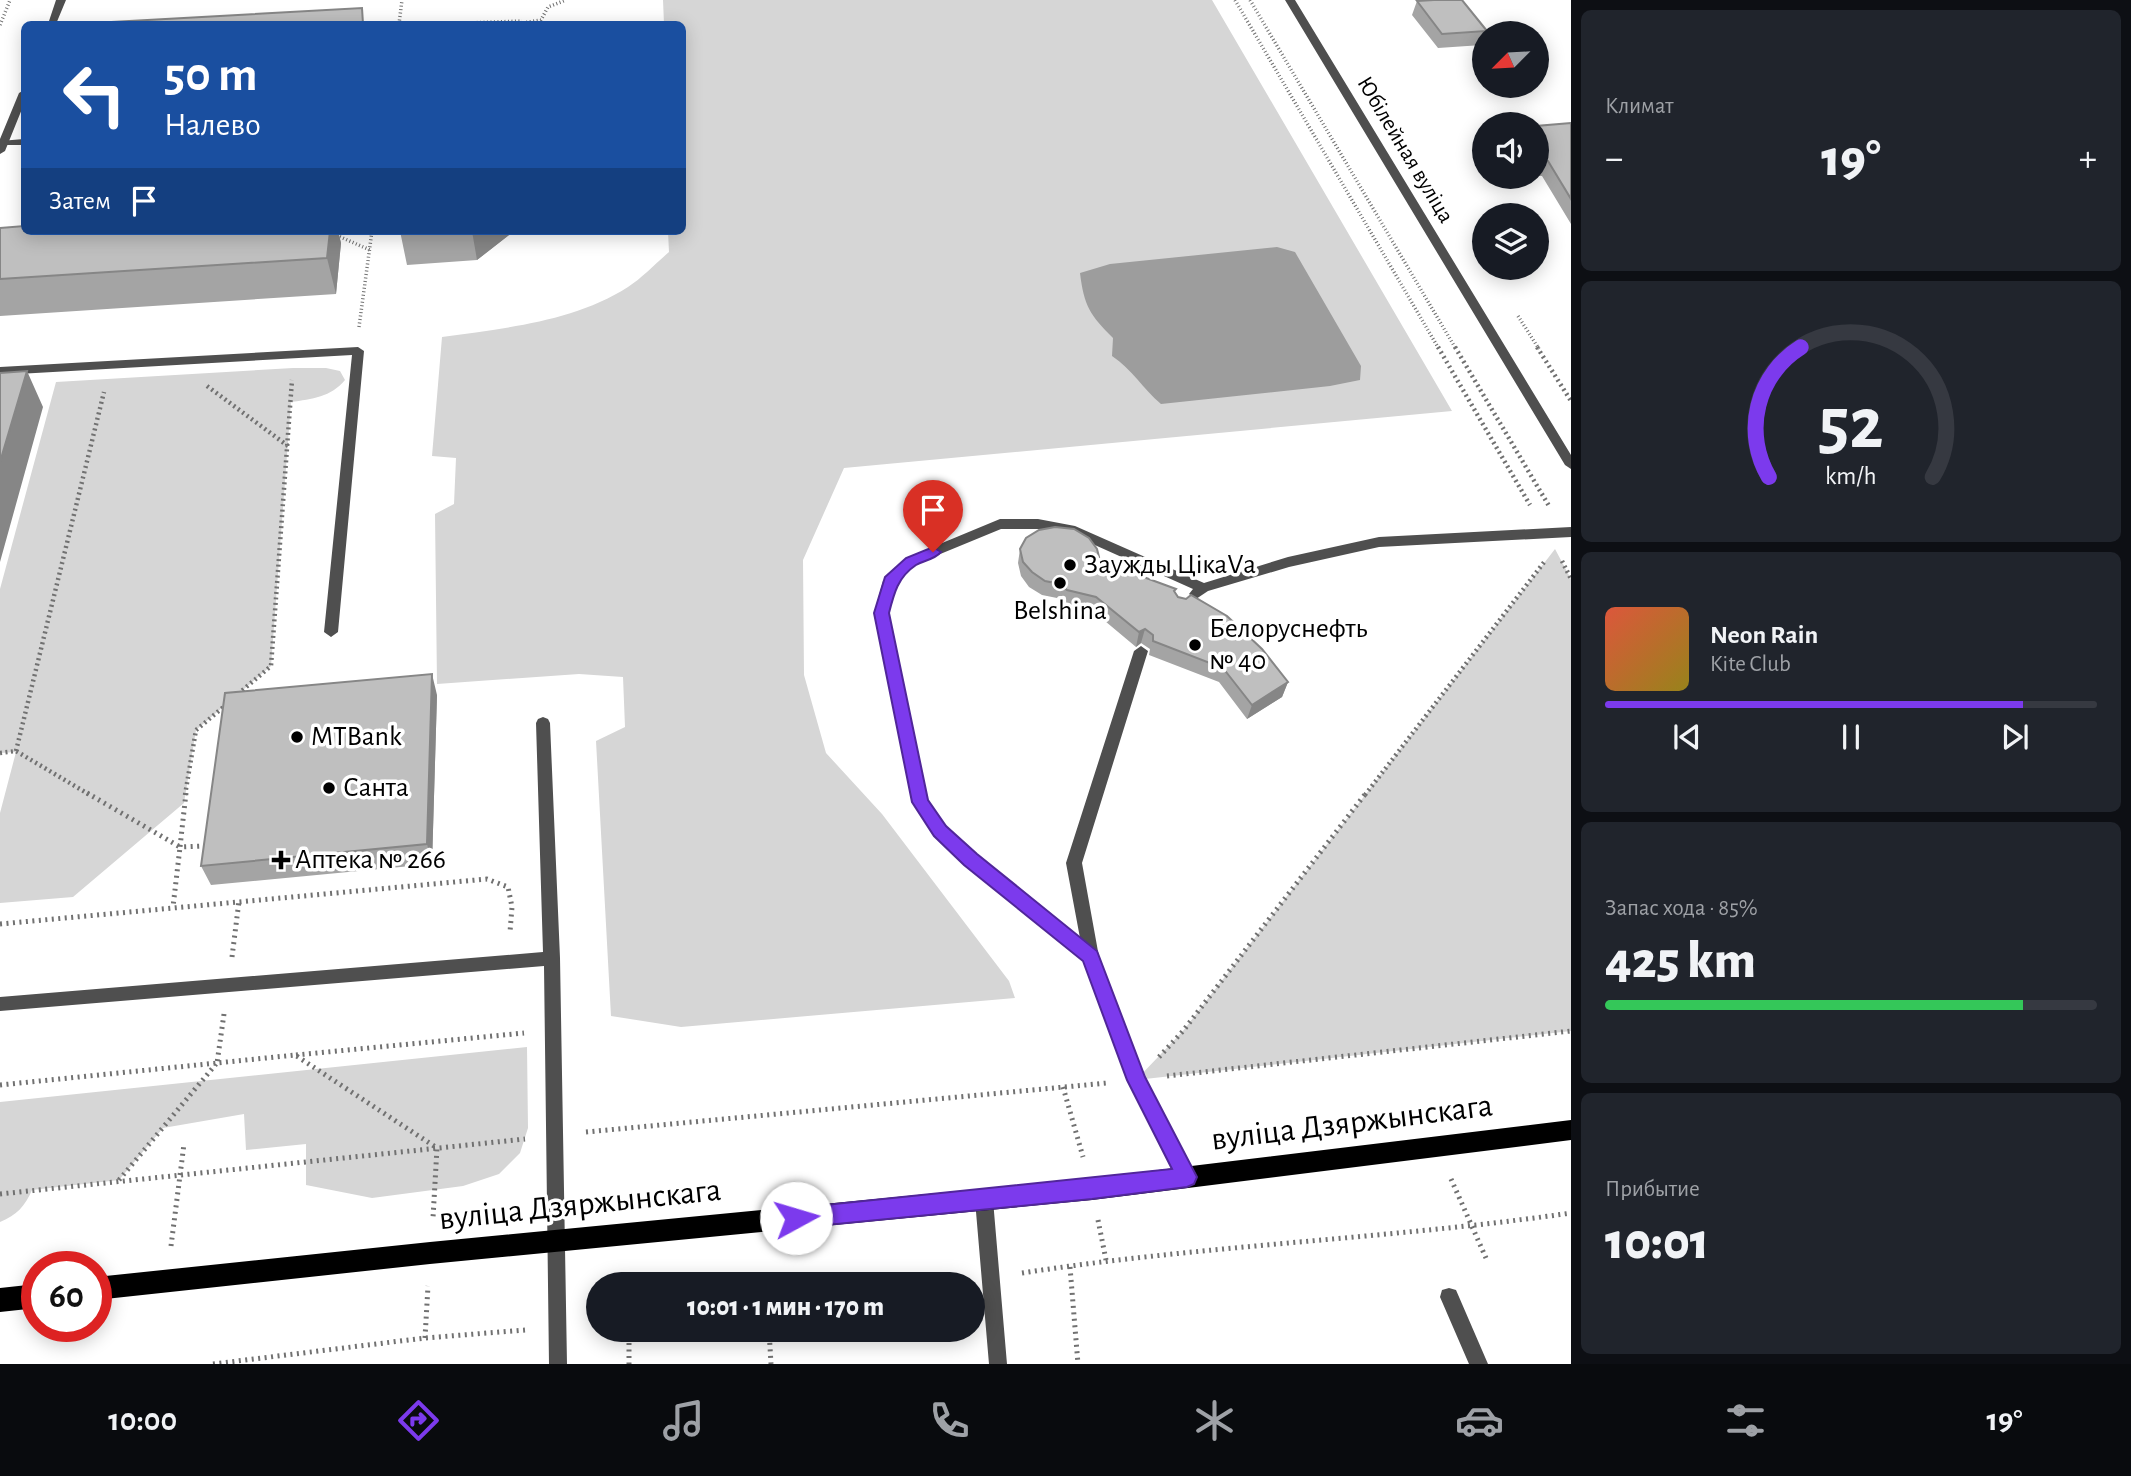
<!DOCTYPE html>
<html lang="ru">
<head>
<meta charset="utf-8">
<style>
	body { margin:0; font-family:"Alegreya Sans",sans-serif; background:#20242c; color:#f1f3f6; height:100vh; display:flex; flex-direction:column; font-size:26px; white-space:nowrap }
	* { box-sizing:border-box; margin:0 }
	p { font-size:23px; color:#9ea1a6 }
	.icon { flex:none; width:38px; height:38px; fill:none; stroke:currentColor; stroke-width:2; stroke-linecap:round; stroke-linejoin:round }
	.map { position:relative; flex:1; overflow:hidden }
	.side { display:flex; flex-direction:column; gap:10px; padding:10px; background:#0d0f14; width:560px }
	.side>* { flex:none }
	.banner { position:absolute; left:21px; top:21px; width:665px; height:214px; border-radius:10px; box-shadow:0 4px 18px #0003; background:#1a4fa0; color:#fff; overflow:hidden }
	.needle { width:46px; rotate:246deg }
	.fabs { position:absolute; left:1472px; top:21px; display:grid; gap:14px }
	.fabs a { display:grid; place-items:center; width:77px; height:77px; border-radius:50%; background:#171b24; box-shadow:0 4px 18px #0003; font-size:35px }
	.speed { position:absolute; left:21px; top:1251px; display:flex; gap:14px; font-size:35px; font-weight:700; text-align:center }
	.speed>* { display:grid; place-content:center; width:91px; height:91px; border-radius:50%; background:#171b24; box-shadow:0 4px 18px #0003; line-height:1 }
	.speed .limit { border:10px solid #d22; background:#fff; color:#111 }
	.pin { position:absolute; display:grid; place-items:center; width:60px; height:60px; color:#fff; margin:-72px -30px; border-radius:50% 50% 50% 0; rotate:-45deg; box-shadow:0 0 7px #0007 }
	.pin .icon { rotate:45deg }
	.me { position:absolute; width:77px; margin:-38px; rotate:84deg; stroke-linejoin:round; filter:drop-shadow(0 0 5px #0008) }
	.turn { display:flex; align-items:center; gap:24px; height:147px; padding:0 28px; font-size:32px }
	.turn .icon { width:91px; height:91px; stroke-width:2.5 }
	.turn b { display:block; font-size:49px; line-height:60px }
	.then { display:flex; align-items:center; height:66px; padding:0 28px; background:#0003; gap:14px; font-size:26px }
	.big { font-size:52px; font-weight:800; line-height:1.1 }
	.side .tile { flex:1; display:flex; flex-direction:column; justify-content:center; gap:10px; min-width:0; padding:0 24px; border-radius:10px; background:#20242c }
	.side .dial { align-items:center; gap:0 }
	.dial svg { height:182px; overflow:visible; fill:none; stroke:#363941; stroke-width:7; stroke-linecap:round; text-anchor:middle }
	.dial text { fill:#f1f3f6; stroke:none }
	.song { display:flex; align-items:center; gap:21px }
	.cover { width:84px; height:84px; border-radius:10px; background:linear-gradient(135deg,hsl(10 70% 55%),hsl(50 70% 35%)) }
	.played { height:7px; border-radius:4px; background:linear-gradient(90deg,#7c3aed 85%,#363941 85%) }
	.keys { display:flex; justify-content:space-around; direction:ltr }
	.heat { display:flex; justify-content:space-between; align-items:center; font-size:38px; direction:ltr }
	.charge { height:10px; border-radius:5px; background:linear-gradient(90deg,#34c759 85%,#363941 0) }
	.trip { position:absolute; left:586px; top:1272px; width:399px; height:70px; border-radius:35px; background:#171b24; box-shadow:0 4px 18px #0003; font-weight:800; line-height:70px; text-align:center }
	.dock { display:flex; height:112px; justify-content:space-around; align-items:center; background:#090b0e; color:#9ea1a6 }
	.dock .icon { width:49px; height:49px }
	.dock .active { color:#7c3aed }
	.dock b { font-size:32px; color:#f1f3f6 }
	main { display:flex; flex:1; min-height:0 }
	.map>svg:first-child { display:block }
	.green { fill:#d6d6d6 }
	.water { fill:#9d9d9d }
	.lines { fill:none; stroke-linecap:round; stroke-linejoin:round }
	.path-far2 { stroke:#717171; stroke-width:3.5; stroke-dasharray:1 2.5; stroke-linecap:butt }
	.path-far1 { stroke:#717171; stroke-width:4.5; stroke-dasharray:2 3.5; stroke-linecap:butt }
	.path { stroke:#717171; stroke-width:5; stroke-dasharray:2 4.5; stroke-linecap:butt }
	.lane { fill:#4f4f4f; fill-rule:evenodd }
	.street { fill:#4f4f4f; fill-rule:evenodd }
	.primary { fill:#000; fill-rule:evenodd }
	.wall { fill:#a4a4a4 }
	.shaded-wall { fill:#868686 }
	.building { fill:#bfbfbf; stroke:#868686; stroke-width:2 }
	.route { fill:#7c3aed; stroke:#51269a; stroke-width:2 }
	.poi-dot { fill:#000; stroke:#fff; stroke-width:2.5 }
	.labels { text-anchor:middle; dominant-baseline:central; stroke-width:7; stroke-linejoin:round; paint-order:stroke }
	.far-street-label { font-size:23px; fill:#000; stroke:#fff }
	.poi-label { font-size:28px; fill:#000; stroke:#fff; text-anchor:start }
	.near-street-label { font-size:33px; fill:#000; stroke:#fff }
</style>
</head>
<body>
<main>
<div class="map">
<svg width="1571" height="1364" viewBox="0 0 1571 1364">
	<rect width="100%" height="100%" fill="#fff"/>
	<path class="green" d="M 663,0 L 1212,0 L 1452,411 L 844,468 L 803,560 L 804,675 L 826,753 L 882,814 L 1009,981 L 1015,998 L 681,1027 L 611,1016 L 596,741 L 625,727 L 623,677 L 579,674 L 437,684 L 435,514 L 454,504 L 456,458 L 432,456 L 442,337 C 505,328 573,322 628,287 C 642,278 655,264 669,252 L 668,231 L 682,231 L 682,24 L 664,24 Z
		M 293,368 L 326,368 L 340,371 L 345,380 C 331,397 312,399 291,402 L 271,666 L 196,730 L 184,803 L 73,897 L 0,903 L 0,813 L 16,752 L 0,753 L 0,589 L 56,382 Z
		M 1555,549 L 1571,579 L 1571,1031 L 1136,1080 L 1183,1031 Z
		M 527,1047 L 528,1128 L 520,1153 L 499,1174 L 463,1186 L 372,1198 L 306,1185 L 306,1144 L 246,1150 L 244,1114 L 163,1128 L 119,1180 L 32,1190 C 25,1206 17,1215 0,1222 L 0,1102 Z"/>
	<path class="water" d="M 1277,247 L 1295,252 L 1361,366 L 1360,380 L 1330,386 L 1161,404 C 1143,389 1132,369 1112,356 L 1113,338 C 1090,315 1084,306 1080,273 L 1110,264 Z"/>
	<g class="lines">
		<path class="path-far2" d="M 1235,0 L 1439,349
			M 1250,0 L 1456,349
			M 399,24 L 402,0
			M 438,24 L 522,21
			M 516,24 L 541,20 L 548,7 L 566,0
			M 0,25 L 10,0
			M 327,231 L 370,250
			M 22,232 L 24,222
			M 1518,316 L 1539,349
			M 359,327 L 372,231"/>
		<path class="path-far1" d="M 1438,347 L 1530,505
			M 1455,347 L 1549,506
			M 1537,347 L 1571,401
			M 207,386 L 288,446
			M 1562,561 L 1571,579
			M 238,694 L 271,666 L 292,380
			M 16,751 L 104,392
			M 0,753 L 16,751 L 90,795
			M 185,795 L 196,730 L 226,705
			M 1365,795 L 1545,561"/>
		<path class="path" d="M 87,793 L 180,847 L 173,907
			M 186,793 L 180,847 L 203,846
			M 0,924 L 487,879 L 508,887 L 512,907 L 510,932
			M 232,957 L 239,901
			M 224,1014 L 217,1063 L 295,1055 L 437,1148 L 433,1218
			M 296,1055 L 524,1033
			M 1159,1057 L 1183,1031 L 1366,793
			M 1167,1076 L 1571,1031
			M 0,1085 L 217,1063
			M 1063,1087 L 1083,1157
			M 586,1132 L 1107,1083
			M 1451,1179 L 1486,1258
			M 119,1180 L 216,1064
			M 0,1194 L 525,1139
			M 1098,1220 L 1106,1260
			M 171,1246 L 184,1144
			M 1070,1267 L 1078,1364
			M 1022,1273 C 1204,1245 1389,1239 1571,1213
			M 927,1284 L 958,1281
			M 629,1330 L 629,1364
			M 769,1330 L 771,1364
			M 425,1338 L 428,1286
			M 213,1364 L 425,1338 L 525,1330"/>
		<path class="lane" d="M 24,139 L 24,145 L 0,145 L 0,141 Z
			M 358,347 L 364,351 L 338,632 L 331,637 L 324,632 L 352,355 L 0,375 L 0,367 Z
			M 1000,519 L 1038,519 L 1075,526 L 1204,583 L 1288,557 L 1379,537 L 1571,527 L 1571,537 L 1379,547 L 1289,567 L 1208,591 L 1196,599 L 1189,594 L 1193,589 L 1068,533 L 1038,529 L 1001,529 L 916,564 L 896,583 L 888,613 L 927,800 L 945,827 L 976,855 L 1080,938 L 1066,863 L 1134,651 L 1141,646 L 1148,651 L 1082,863 L 1099,957 L 1143,1077 L 1196,1177 L 1193,1183 L 1187,1185 L 1181,1183 L 1128,1080 L 1085,961 L 966,865 L 935,835 L 913,802 L 874,613 L 883,581 L 906,558 Z
			M 543,717 L 548,719 L 550,723 L 560,958 L 567,1364 L 549,1364 L 544,966 L 0,1011 L 0,997 L 543,952 L 536,723 L 538,719 Z
			M 1449,1288 L 1456,1290 L 1488,1364 L 1469,1364 L 1440,1297 L 1442,1290 Z"/>
		<path class="street" d="M 56,0 L 66,0 L 56,24 L 48,24 Z
			M 1285,0 L 1295,0 L 1571,455 L 1571,469 L 1565,465 Z
			M 24,90 L 24,104 L 5,151 L 0,154 L 0,139 L 19,93 Z
			M 984,1191 L 990,1194 L 993,1200 L 1007,1364 L 989,1364 L 975,1200 L 978,1194 Z"/>
		<path class="primary" d="M 1571,1120 L 1571,1140 L 1092,1200 L 430,1264 L 96,1300 L 96,1277 L 430,1242 L 1092,1178 Z
			M 37,1284 L 37,1308 L 0,1312 L 0,1288 Z"/>
	</g>
	<path class="wall" d="M 1417,1 L 1487,31 L 1486,33 L 1484,33 L 1484,40 L 1482,45 L 1438,48 L 1412,15 Z
		M 1571,123 L 1571,224 L 1542,176 L 1536,176 L 1536,126 Z
		M 0,228 L 24,231 L 338,231 L 341,243 L 336,294 L 0,316 Z
		M 400,231 L 513,231 L 513,232 L 477,260 L 407,265 Z
		M 1020,549 L 1100,561 L 1175,593 L 1178,597 L 1288,682 L 1282,697 L 1247,719 L 1219,682 L 1149,655 L 1150,649 L 1141,643 L 1136,647 L 1093,611 L 1064,604 L 1057,598 L 1042,595 L 1029,587 L 1021,576 L 1018,563 Z
		M 437,695 L 432,864 L 211,885 L 201,866 Z"/>
	<path class="shaded-wall" d="M 330,231 L 338,231 L 341,243 L 336,294 L 327,258 Z
		M 472,231 L 513,231 L 513,232 L 477,260 Z
		M 27,371 L 43,407 L 0,562 L 0,462 Z
		M 1145,629 L 1141,643 L 1136,647 L 1139,632 Z
		M 432,674 L 437,695 L 432,864 L 427,844 Z
		M 1288,682 L 1282,697 L 1247,719 L 1252,705 Z"/>
	<path class="building" d="M 1434,0 L 1462,0 L 1487,31 L 1442,34 L 1417,1 Z
		M 362,8 L 363,24 L 75,24 Z
		M 1571,123 L 1571,199 L 1548,161 L 1536,162 L 1536,126 Z
		M 24,226 L 24,231 L 330,231 L 327,258 L 0,279 L 0,228 Z
		M 27,371 L 0,462 L 0,373 Z
		M 1055,527 L 1074,529 L 1089,538 L 1097,549 L 1100,561 L 1176,589 L 1174,591 L 1178,597 L 1186,599 L 1191,595 L 1227,616 L 1262,649 L 1288,682 L 1252,705 L 1223,668 L 1153,641 L 1153,635 L 1145,629 L 1139,632 L 1096,597 L 1067,590 L 1060,584 L 1045,581 L 1032,572 L 1023,562 L 1020,549 L 1026,538 L 1039,530 Z
		M 432,674 L 427,844 L 201,866 L 225,693 Z"/>
	<path class="route" d="M 933,547 L 941,552 C 934,560 924,560 916,565 C 898,577 894,593 889,613 L 928,800 L 946,826 L 977,854 L 1097,951 L 1145,1077 L 1197,1177 L 1194,1184 L 1187,1187 L 1092,1199 L 796,1228 L 789,1225 L 786,1218 L 789,1211 L 796,1208 L 1172,1169 L 1127,1080 L 1083,961 L 964,865 L 934,836 L 912,802 L 874,613 L 885,577 L 906,558 Z"/>
	<g class="poi-dot">
		<circle cx="1070" cy="565" r="7"/>
		<circle cx="1060" cy="583" r="7"/>
		<circle cx="1195" cy="645" r="7"/>
		<circle cx="297" cy="737" r="7"/>
		<circle cx="329" cy="788" r="7"/>
		<path d="M277.5 849.5h7v7h7v7h-7v7h-7v-7h-7v-7h7z"/>
	</g>
	<g class="labels">
		<g class="far-street-label">
			<text transform="translate(1405 150) rotate(59)">Юбілейная вуліца</text>
		</g>
		<g class="poi-label">
			<text x="1084" y="565">Заужды ЦікаVа</text>
			<text x="1060" y="611" text-anchor="middle">Belshina</text>
			<text x="1209" y="629">Белоруснефть<tspan x="1209" dy="32">№ 40</tspan></text>
			<text x="311" y="737">MTBank</text>
			<text x="343" y="788">Санта</text>
			<text x="295" y="860">Аптека № 266</text>
		</g>
		<g class="near-street-label">
			<text transform="translate(1352 1123) rotate(-7)">вуліца Дзяржынскага</text>
			<text transform="translate(580 1205) rotate(-6)">вуліца Дзяржынскага</text>
		</g>
	</g>
</svg>
<div class="fabs">
<a><svg class="needle" viewBox="-14 -14 28 28"><path d="M0-13l5 13h-10z" fill="#e53935"/><path d="M0 13l5-13h-10z" fill="#9ea1a6"/></svg></a>
<a><svg class="icon" aria-label="sound" viewBox="0 0 24 24"><path d="M4 9h4l5-4v14l-5-4H4zM17 9q2 3 0 6"/></svg></a>
<a><svg class="icon" aria-label="layers" viewBox="0 0 24 24"><path d="M12 4l9 5-9 5-9-5zM3 14l9 5 9-5"/></svg></a>
</div>
<div class="speed"><div class="limit">60</div></div>
<div class="pin" style="left:933px;top:552px;background:#d93025"><svg class="icon" aria-label="arrive" viewBox="0 0 24 24"><path d="M6 21V4h12l-3 4 3 4H6"/></svg></div>
<svg class="me" style="left:796px;top:1218px" viewBox="-20 -20 40 40"><circle r="19" fill="#fff"/><path d="M0-13L10 11 0 6-10 11z" fill="#7c3aed"/></svg>
<div class="trip">10:01 · 1 мин · 170 m</div>
<div class="banner">
<div class="turn"><svg class="icon" aria-label="left" viewBox="0 0 24 24"><path d="M17 20v-9H6M10 6l-5 5 5 5"/></svg><div><b>50 m</b>Налево</div></div>
<div class="then">Затем<svg class="icon" aria-label="arrive" viewBox="0 0 24 24"><path d="M6 21V4h12l-3 4 3 4H6"/></svg></div>
</div>
</div>
<section class="side">
<div class="tile"><p>Климат</p>
<div class="heat"><a>−</a><b class="big">19°</b><a>+</a></div>
</div>
<div class="tile dial"><svg viewBox="0 0 100 80">
<path d="M14 69A42 42 0 1 1 86 69"/>
<path d="M14 69A42 42 0 0 1 28 12" stroke="#7c3aed"/>
<text x="50" y="56" font-size="32" font-weight="700">52</text>
<text x="50" y="72" font-size="11">km/h</text>
</svg></div>
<div class="tile">
<div class="song"><i class="cover"></i><div><b>Neon Rain</b><p>Kite Club</p></div></div>
<div class="played"></div>
<div class="keys"><svg class="icon" aria-label="previous" viewBox="0 0 24 24"><path d="M18 5L8 12l10 7zM5 5v14"/></svg><svg class="icon" aria-label="pause" viewBox="0 0 24 24"><path d="M8 5v14M16 5v14"/></svg><svg class="icon" aria-label="next" viewBox="0 0 24 24"><path d="M6 5l10 7-10 7zM19 5v14"/></svg></div>
</div>
<div class="tile"><p>Запас хода · 85%</p><b class="big">425 km</b><div class="charge"></div></div>
<div class="tile"><p>Прибытие</p><b class="big">10:01</b></div>
</section>
</main>
<nav class="dock">
<b>10:00</b>
<svg class="icon active" aria-label="directions" viewBox="0 0 24 24"><path d="M12 3l9 9-9 9-9-9zM9 14v-3h6M13 9l2 2-2 2"/></svg>
<svg class="icon" aria-label="music" viewBox="0 0 24 24"><path d="M9 18V5l10-2v13"/><circle cx="6" cy="18" r="3"/><circle cx="16" cy="16" r="3"/></svg>
<svg class="icon" aria-label="phone" viewBox="0 0 24 24"><path d="M5 4h4l2 5-3 2q2 4 5 5l2-3 5 2v4C11 20 4 13 5 4z"/></svg>
<svg class="icon" aria-label="climate" viewBox="0 0 24 24"><path d="M12 3v18M4 7l16 10M4 17L20 7"/></svg>
<svg class="icon" aria-label="car" viewBox="0 0 24 24"><path d="M5 17H2v-5l4-1 3-4h7l3 4 3 1v5h-3M9 17h6M6 11h13"/><circle cx="7" cy="17" r="2"/><circle cx="17" cy="17" r="2"/></svg>
<svg class="icon" aria-label="filters" viewBox="0 0 24 24"><path d="M4 7h16M4 17h16"/><circle cx="9" cy="7" r="2"/><circle cx="15" cy="17" r="2"/></svg>
<b>19°</b>
</nav>
</body>
</html>
